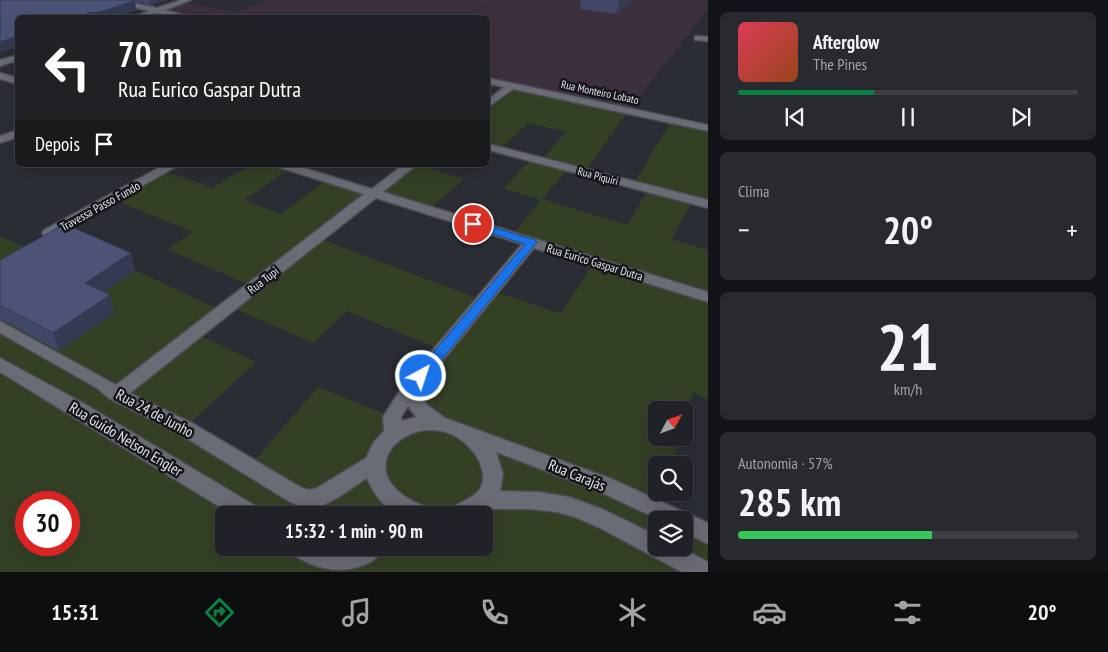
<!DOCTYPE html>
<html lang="pt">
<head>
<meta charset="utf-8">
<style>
	body { margin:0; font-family:"PT Sans Narrow",sans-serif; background:#282a30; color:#f1f3f6; height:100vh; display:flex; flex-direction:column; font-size:19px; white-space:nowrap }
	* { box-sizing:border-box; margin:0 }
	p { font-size:16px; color:#a2a4a8 }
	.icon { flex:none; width:28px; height:28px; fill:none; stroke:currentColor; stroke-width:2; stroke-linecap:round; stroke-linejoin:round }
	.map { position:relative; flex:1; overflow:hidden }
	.details { display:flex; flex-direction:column; gap:12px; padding:12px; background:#121316; width:400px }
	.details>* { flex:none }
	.hud { position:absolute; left:15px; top:15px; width:475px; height:152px; border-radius:8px; box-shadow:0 5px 20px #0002,0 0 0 1px #3d3f45; background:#202124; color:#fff; overflow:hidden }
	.needle { width:32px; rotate:49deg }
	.fabs { position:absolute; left:648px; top:401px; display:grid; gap:10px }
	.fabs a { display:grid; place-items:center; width:45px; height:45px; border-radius:8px; background:#202228; box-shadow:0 5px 20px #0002,0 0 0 1px #3d3f45; font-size:25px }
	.speed { position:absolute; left:15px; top:491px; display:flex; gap:10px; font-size:25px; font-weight:700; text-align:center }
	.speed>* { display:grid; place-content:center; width:65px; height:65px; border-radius:50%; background:#202228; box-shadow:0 5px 20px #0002,0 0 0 1px #3d3f45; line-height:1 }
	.speed .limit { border:8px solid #d22; background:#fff; color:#111 }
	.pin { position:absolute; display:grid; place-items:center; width:42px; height:42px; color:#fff; margin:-21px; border:2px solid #fff; border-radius:50%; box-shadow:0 1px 5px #0007 }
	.me { position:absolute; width:55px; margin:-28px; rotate:40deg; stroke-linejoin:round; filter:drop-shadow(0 0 4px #0008) }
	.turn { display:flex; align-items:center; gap:18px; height:105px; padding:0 20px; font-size:22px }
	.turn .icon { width:65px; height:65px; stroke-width:2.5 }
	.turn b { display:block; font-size:35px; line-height:42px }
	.then { display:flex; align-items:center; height:48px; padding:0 20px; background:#0003; gap:10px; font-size:19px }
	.big { font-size:38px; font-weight:600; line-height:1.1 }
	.details .tile { flex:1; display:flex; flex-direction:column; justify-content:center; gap:8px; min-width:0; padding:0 18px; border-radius:8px; background:#282a30 }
	.details .dial { align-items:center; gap:0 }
	.dial b { font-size:65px; line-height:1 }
	.song { display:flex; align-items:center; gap:15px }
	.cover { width:60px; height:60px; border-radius:8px; background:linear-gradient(135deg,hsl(350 70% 55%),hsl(20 70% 35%)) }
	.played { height:5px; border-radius:2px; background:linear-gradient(90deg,#0b8043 40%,#3d3f45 40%) }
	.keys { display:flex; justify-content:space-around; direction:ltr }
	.heat { display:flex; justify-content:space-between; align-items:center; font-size:28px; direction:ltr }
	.charge { height:8px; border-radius:4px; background:linear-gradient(90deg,#34c759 57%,#3d3f45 0) }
	.trip { position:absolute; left:215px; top:506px; width:278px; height:50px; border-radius:8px; background:#202228; box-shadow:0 5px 20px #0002,0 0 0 1px #3d3f45; font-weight:600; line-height:50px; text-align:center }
	.tabs { display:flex; height:80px; justify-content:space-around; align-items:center; background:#0d0e10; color:#a2a4a8 }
	.tabs .icon { width:35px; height:35px }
	.tabs .active { color:#0b8043 }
	.tabs b { font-size:22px; color:#f1f3f6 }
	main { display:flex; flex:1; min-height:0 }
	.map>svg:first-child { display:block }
	.industrial { fill:#3d303e }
	.green { fill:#334024; fill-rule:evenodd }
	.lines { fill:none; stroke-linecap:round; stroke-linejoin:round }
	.minor-casing { stroke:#4a4b53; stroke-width:3 }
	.minor { fill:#696b75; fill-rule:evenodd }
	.wall { fill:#414766 }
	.shaded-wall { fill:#353a53 }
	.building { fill:#4c5377; stroke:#353a53 }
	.route { fill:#1a73e8; stroke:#114b97 }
	.labels { text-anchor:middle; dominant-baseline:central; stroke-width:5; stroke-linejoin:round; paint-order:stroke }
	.far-street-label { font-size:11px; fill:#e4e5eb; stroke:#151619 }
	.street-label { font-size:12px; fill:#e4e5eb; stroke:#151619 }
	.near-street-label { font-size:15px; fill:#e4e5eb; stroke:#151619 }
</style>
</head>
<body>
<main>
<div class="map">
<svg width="708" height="572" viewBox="0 0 708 572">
	<rect width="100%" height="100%" fill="#2b2d35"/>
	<path class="industrial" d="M 267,0 L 708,0 L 708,9 L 628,111 L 488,81 L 488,18 L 191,18 L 157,10 L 183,2 L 235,12 Z"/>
	<path class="green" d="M 511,86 L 628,111 L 585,172 L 569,168 L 542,199 L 627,225 L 649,189 L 633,185 L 672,120 L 708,128 L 708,204 L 693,201 L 671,239 L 708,250 L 708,399 L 693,393 L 684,424 L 684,410 L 656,410 L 656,438 L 680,438 L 672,465 L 656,465 L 656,492 L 664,493 L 660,509 L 681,520 L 656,520 L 656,548 L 684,548 L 684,521 L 708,534 L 708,572 L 0,572 L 0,236 L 24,247 L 52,232 L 223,311 L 195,333 L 256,362 L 185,428 L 250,466 L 318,387 L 392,417 L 395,432 L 426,423 L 410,389 L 442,350 L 347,311 L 313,343 L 229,306 L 253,287 L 167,249 L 194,232 L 111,199 L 163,170 L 212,188 C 241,171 256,157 292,168 L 244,200 L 281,214 L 328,179 L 374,193 L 410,165 L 417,165 L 464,179 L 428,210 L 374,193 L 318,238 L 484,301 L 493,291 L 561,314 L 594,262 L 511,236 L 541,200 L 504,189 L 532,158 L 541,161 L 566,132 L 529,123 L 498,150 L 488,147 L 488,104 ZM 26,502 L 69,502 L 69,545 L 26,545 ZM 224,515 L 484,515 L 484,548 L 224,548 Z"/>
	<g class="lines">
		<g class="minor-casing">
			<path id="minor" d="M 106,0 L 118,0 L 157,8 L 181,0 L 191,0 L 165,10 L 194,18 L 179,18 L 157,13 L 144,18 L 132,18 L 149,11 Z
				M 695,36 L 708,37 L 708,41 L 695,40 Z
				M 18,55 L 18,60 L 0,66 L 0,60 Z
				M 0,73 L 18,78 L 18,84 L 0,79 Z
				M 488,78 L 708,125 L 708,131 L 513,89 L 488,107 L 488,100 L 504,87 L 488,84 Z
				M 18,130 L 18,137 L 0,143 L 0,136 Z
				M 488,144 L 708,200 L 708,208 L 488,150 Z
				M 164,165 L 179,165 L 54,236 L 44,236 L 42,233 L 44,230 Z
				M 276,165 L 294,165 L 372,189 L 403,165 L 416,165 L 383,192 L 708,292 L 708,302 L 534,248 L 419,390 L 426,404 L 445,418 L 612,479 L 708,523 L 708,544 L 684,532 L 684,520 L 660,520 L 598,491 L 496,452 L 503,474 L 500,491 L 539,492 L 569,497 L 602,509 L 656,535 L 656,548 L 681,548 L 708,562 L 708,572 L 682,572 L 600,528 L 575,517 L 557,512 L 530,509 L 488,509 L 478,515 L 446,515 C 453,501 473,502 481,487 C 486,476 481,463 475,454 C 428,389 328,472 429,508 L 432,515 L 398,515 C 383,507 373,493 367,478 C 353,487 326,509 308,508 C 302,507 295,504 290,502 L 178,433 L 110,399 L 97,388 L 0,333 L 0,321 L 116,385 L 364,194 L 278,167 ZM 376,198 L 522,244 L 404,384 L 383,417 L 384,431 L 374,442 L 366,458 L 317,488 L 310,490 L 302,488 L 192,423 L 130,393 ZM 408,406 L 416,417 L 402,421 L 401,417 Z
				M 0,358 L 83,403 L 259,508 L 262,515 L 233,515 L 0,372 Z
				M 290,548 L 324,548 L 342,551 L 354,548 L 384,548 C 381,555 377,557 371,562 C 351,572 332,572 311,564 C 301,560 294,557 290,548 Z"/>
		</g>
		<use href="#minor" class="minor"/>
	</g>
	<path class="wall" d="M 0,0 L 166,0 L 151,5 L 135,2 L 136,10 L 112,18 L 18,18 L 18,46 L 0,52 Z
		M 581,0 L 632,0 L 616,14 L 580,9 Z
		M 0,260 L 135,271 L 104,292 L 110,295 L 114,313 L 59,351 L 1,319 L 0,320 Z"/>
	<path class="shaded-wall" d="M 150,0 L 166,0 L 151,5 Z
		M 620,0 L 632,0 L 616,14 L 619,1 Z
		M 135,1 L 136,10 L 112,18 L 97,18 L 96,13 Z
		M 91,12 L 92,18 L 74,18 Z
		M 18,36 L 18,46 L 0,52 L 0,42 Z
		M 131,253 L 135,271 L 90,301 L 85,283 Z
		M 110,295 L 114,313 L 59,351 L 53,333 Z"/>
	<path class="building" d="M 0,0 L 131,0 L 135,1 L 96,13 L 91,12 L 74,18 L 18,18 L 18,36 L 0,42 Z
		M 65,224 L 131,253 L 85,283 L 110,295 L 53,333 L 0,305 L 0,260 Z"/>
	<path class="route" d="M 473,221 L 535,240 L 537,242 L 426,379 L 416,379 L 414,376 L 416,373 L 525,244 L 469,226 L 469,222 Z"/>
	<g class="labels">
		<g class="far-street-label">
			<text transform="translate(600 92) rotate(12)">Rua Monteiro Lobato</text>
			<text transform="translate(598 176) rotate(15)">Rua Piquiri</text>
		</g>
		<g class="street-label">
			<text transform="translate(100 206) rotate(-29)">Travessa Passo Fundo</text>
			<text transform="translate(595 262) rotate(17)">Rua Eurico Gaspar Dutra</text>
			<text transform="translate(263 280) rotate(-38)">Rua Tupi</text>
		</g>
		<g class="near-street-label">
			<text transform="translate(155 413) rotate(28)">Rua 24 de Junho</text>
			<text transform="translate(126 439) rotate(31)">Rua Guido Nelson Engler</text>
			<text transform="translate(577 475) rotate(22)">Rua Carajás</text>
		</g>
	</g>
</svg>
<div class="fabs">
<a><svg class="needle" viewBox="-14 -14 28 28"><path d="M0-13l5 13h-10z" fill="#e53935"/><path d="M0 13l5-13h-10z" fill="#a2a4a8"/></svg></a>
<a><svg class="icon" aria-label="search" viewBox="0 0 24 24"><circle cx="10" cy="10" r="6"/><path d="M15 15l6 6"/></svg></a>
<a><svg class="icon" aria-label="layers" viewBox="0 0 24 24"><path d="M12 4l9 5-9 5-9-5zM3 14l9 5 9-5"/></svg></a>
</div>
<div class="speed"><div class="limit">30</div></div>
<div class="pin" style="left:473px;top:224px;background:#d93025"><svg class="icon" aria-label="arrive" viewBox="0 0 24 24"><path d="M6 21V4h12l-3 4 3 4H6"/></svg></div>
<svg class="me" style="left:421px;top:376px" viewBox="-20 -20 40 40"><circle r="17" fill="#1a73e8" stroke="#fff" stroke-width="3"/><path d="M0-11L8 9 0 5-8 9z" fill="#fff"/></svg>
<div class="trip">15:32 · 1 min · 90 m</div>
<div class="hud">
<div class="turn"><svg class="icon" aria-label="left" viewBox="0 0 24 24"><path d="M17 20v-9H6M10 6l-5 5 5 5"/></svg><div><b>70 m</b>Rua Eurico Gaspar Dutra</div></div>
<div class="then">Depois<svg class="icon" aria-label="arrive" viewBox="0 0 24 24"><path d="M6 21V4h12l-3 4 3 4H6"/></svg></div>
</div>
</div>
<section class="details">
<div class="tile">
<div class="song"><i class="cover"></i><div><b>Afterglow</b><p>The Pines</p></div></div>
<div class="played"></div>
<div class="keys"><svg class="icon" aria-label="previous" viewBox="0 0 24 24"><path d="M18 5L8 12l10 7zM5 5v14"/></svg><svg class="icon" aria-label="pause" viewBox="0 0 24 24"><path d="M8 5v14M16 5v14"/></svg><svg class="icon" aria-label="next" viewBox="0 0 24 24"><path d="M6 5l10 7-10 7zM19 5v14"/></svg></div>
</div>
<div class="tile"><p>Clima</p>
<div class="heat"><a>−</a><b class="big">20°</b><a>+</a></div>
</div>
<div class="tile dial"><b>21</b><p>km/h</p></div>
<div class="tile"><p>Autonomia · 57%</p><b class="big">285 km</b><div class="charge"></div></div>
</section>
</main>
<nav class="tabs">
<b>15:31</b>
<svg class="icon active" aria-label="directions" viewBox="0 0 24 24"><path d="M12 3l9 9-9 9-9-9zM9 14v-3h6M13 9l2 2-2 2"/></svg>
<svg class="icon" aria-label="music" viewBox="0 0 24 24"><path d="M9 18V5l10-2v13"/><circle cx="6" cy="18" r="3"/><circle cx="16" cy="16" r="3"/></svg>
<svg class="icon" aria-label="phone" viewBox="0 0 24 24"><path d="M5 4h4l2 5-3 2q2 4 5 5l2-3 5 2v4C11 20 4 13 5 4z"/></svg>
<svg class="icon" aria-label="climate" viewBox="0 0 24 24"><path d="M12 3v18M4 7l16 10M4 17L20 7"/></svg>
<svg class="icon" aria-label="car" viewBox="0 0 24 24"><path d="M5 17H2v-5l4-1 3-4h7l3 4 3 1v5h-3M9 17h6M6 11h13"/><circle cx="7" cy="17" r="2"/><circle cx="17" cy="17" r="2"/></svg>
<svg class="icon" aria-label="filters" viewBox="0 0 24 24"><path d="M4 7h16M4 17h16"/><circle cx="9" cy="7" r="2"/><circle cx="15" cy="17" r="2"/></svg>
<b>20°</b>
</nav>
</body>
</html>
